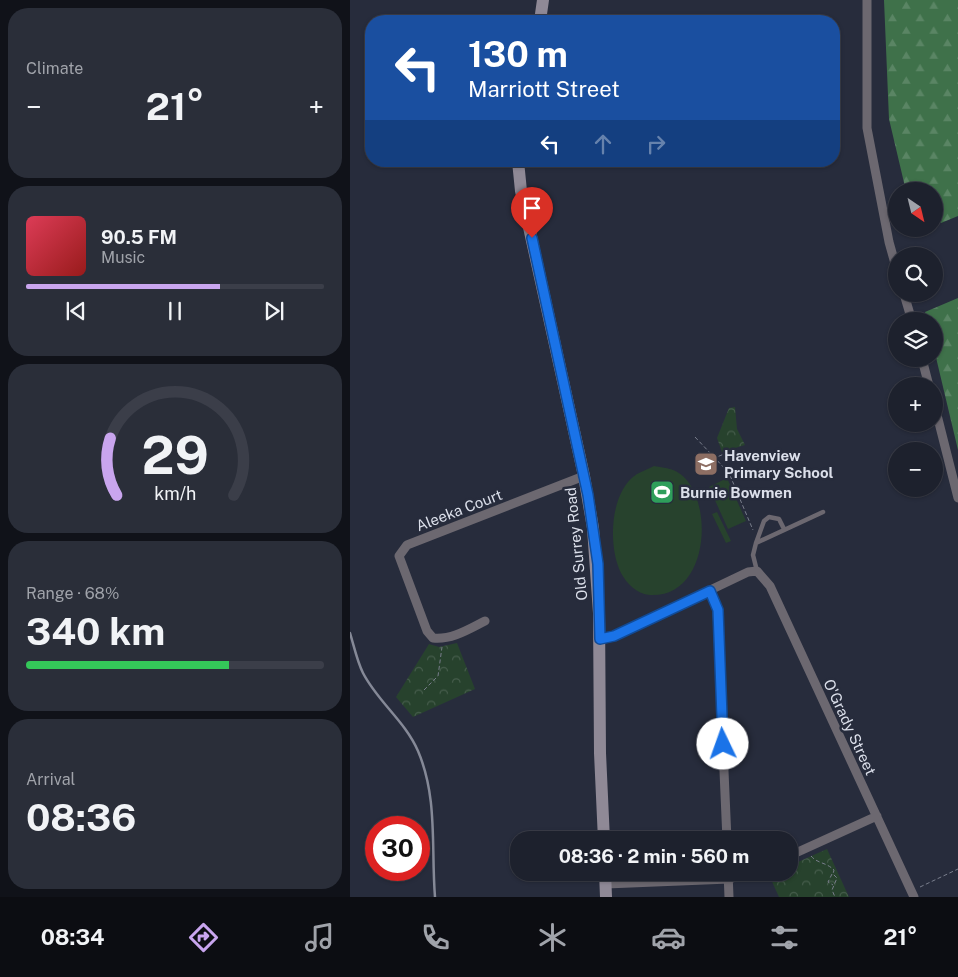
<!DOCTYPE html>
<html lang="en">
<head>
<meta charset="utf-8">
<style>
	body { margin:0; font-family:"Public Sans",sans-serif; background:#2a2e39; color:#f1f3f6; height:100vh; display:flex; flex-direction:column; font-size:19px; white-space:nowrap }
	* { box-sizing:border-box; margin:0 }
	p { font-size:16px; color:#a0a3aa }
	.icon { flex:none; width:28px; height:28px; fill:none; stroke:currentColor; stroke-width:2; stroke-linecap:round; stroke-linejoin:round }
	.map { position:relative; flex:1; overflow:hidden }
	.side { display:flex; flex-direction:column; gap:8px; padding:8px; background:#101219; width:350px }
	.side>* { flex:none }
	.guide { position:absolute; left:15px; top:15px; width:475px; height:152px; border-radius:20px; box-shadow:0 1px 4px #0004,0 0 0 1px #3b3e49; background:#1a4fa0; color:#fff; overflow:hidden }
	.needle { width:32px; rotate:145deg }
	.tools { position:absolute; left:538px; top:182px; display:grid; gap:10px }
	.tools a { display:grid; place-items:center; width:55px; height:55px; border-radius:50%; background:#1d212d; box-shadow:0 1px 4px #0004,0 0 0 1px #3b3e49; font-size:25px }
	.speed { position:absolute; left:15px; top:816px; display:flex; gap:10px; font-size:25px; font-weight:700; text-align:center }
	.speed>* { display:grid; place-content:center; width:65px; height:65px; border-radius:50%; background:#1d212d; box-shadow:0 1px 4px #0004,0 0 0 1px #3b3e49; line-height:1 }
	.speed .limit { border:8px solid #d22; background:#fff; color:#111 }
	.pin { position:absolute; display:grid; place-items:center; width:42px; height:42px; color:#fff; margin:-51px -21px; border-radius:50% 50% 50% 0; rotate:-45deg; box-shadow:0 0 5px #0007 }
	.pin .icon { rotate:45deg }
	.me { position:absolute; width:55px; margin:-28px; rotate:357deg; stroke-linejoin:round; filter:drop-shadow(0 0 4px #0008) }
	.turn { display:flex; align-items:center; gap:18px; height:105px; padding:0 20px; font-size:22px }
	.turn .icon { width:65px; height:65px; stroke-width:2.5 }
	.turn b { display:block; font-size:35px; line-height:42px }
	.lanes { display:flex; align-items:center; height:48px; padding:0 20px; background:#0003; justify-content:center; gap:25px; direction:ltr }
	.lanes .off { opacity:.35 }
	.big { font-size:38px; font-weight:700; line-height:1.1 }
	.side .card { flex:1; display:flex; flex-direction:column; justify-content:center; gap:8px; min-width:0; padding:0 18px; border-radius:20px; background:#2a2e39 }
	.side .dial { align-items:center; gap:0 }
	.dial svg { height:130px; overflow:visible; fill:none; stroke:#3b3e49; stroke-width:7; stroke-linecap:round; text-anchor:middle }
	.dial text { fill:#f1f3f6; stroke:none }
	.song { display:flex; align-items:center; gap:15px }
	.cover { width:60px; height:60px; border-radius:8px; background:linear-gradient(135deg,hsl(350 70% 55%),hsl(0 70% 35%)) }
	.played { height:5px; border-radius:2px; background:linear-gradient(90deg,#c9a5ee 65%,#3b3e49 65%) }
	.keys { display:flex; justify-content:space-around; direction:ltr }
	.heat { display:flex; justify-content:space-between; align-items:center; font-size:28px; direction:ltr }
	.charge { height:8px; border-radius:4px; background:linear-gradient(90deg,#34c759 68%,#3b3e49 0) }
	.trip { position:absolute; left:160px; top:831px; width:288px; height:50px; border-radius:20px; background:#1d212d; box-shadow:0 1px 4px #0004,0 0 0 1px #3b3e49; font-weight:700; line-height:50px; text-align:center }
	.dock { display:flex; height:80px; justify-content:space-around; align-items:center; background:#0c0d12; color:#a0a3aa }
	.dock .icon { width:35px; height:35px }
	.dock .current { color:#c9a5ee }
	.dock b { font-size:22px; color:#f1f3f6 }
	main { display:flex; flex:1; min-height:0 }
	.map>svg:first-child { display:block }
	.green { fill:#27422d }
	.forest { fill:url(#forest-firs) }
	.park { fill:url(#park-crowns) }
	.lines { fill:none; stroke-linecap:round; stroke-linejoin:round }
	.path { stroke:#797e8c; stroke-width:1; stroke-dasharray:4 2.5; stroke-linecap:butt }
	.service { stroke:#6c6870; stroke-width:4.5 }
	.minor { stroke:#6c6870; stroke-width:9 }
	.secondary { stroke:#8f8996; stroke-width:12 }
	.rail { stroke:#858997; stroke-width:2.5 }
	.route-casing { stroke:#114b97; stroke-width:12 }
	.route { stroke:#1a73e8; stroke-width:9 }
	.labels { text-anchor:middle; dominant-baseline:central; stroke-width:5; stroke-linejoin:round; paint-order:stroke }
	.poi-label { font-size:15px; font-weight:bold; fill:#dbdfea; stroke:#272c3c; text-anchor:start }
	.street-label { font-size:15px; fill:#dbdfea; stroke:#272c3c }
</style>
</head>
<body>
<main>
<section class="side">
<div class="card"><p>Climate</p>
<div class="heat"><a>−</a><b class="big">21°</b><a>+</a></div>
</div>
<div class="card">
<div class="song"><i class="cover"></i><div><b>90.5 FM</b><p>Music</p></div></div>
<div class="played"></div>
<div class="keys"><svg class="icon" aria-label="previous" viewBox="0 0 24 24"><path d="M18 5L8 12l10 7zM5 5v14"/></svg><svg class="icon" aria-label="pause" viewBox="0 0 24 24"><path d="M8 5v14M16 5v14"/></svg><svg class="icon" aria-label="next" viewBox="0 0 24 24"><path d="M6 5l10 7-10 7zM19 5v14"/></svg></div>
</div>
<div class="card dial"><svg viewBox="0 0 100 80">
<path d="M14 69A42 42 0 1 1 86 69"/>
<path d="M14 69A42 42 0 0 1 10 34" stroke="#c9a5ee"/>
<text x="50" y="56" font-size="32" font-weight="700">29</text>
<text x="50" y="72" font-size="11">km/h</text>
</svg></div>
<div class="card"><p>Range · 68%</p><b class="big">340 km</b><div class="charge"></div></div>
<div class="card"><p>Arrival</p><b class="big">08:36</b></div>
</section>
<div class="map">
<svg width="608" height="897" viewBox="0 0 608 897">
	<defs>
		<pattern id="forest-firs" width="22" height="20" patternUnits="userSpaceOnUse" patternTransform="scale(1.25)"><rect width="22" height="20" fill="#3f714a"/><path d="M5 1l3.5 6h-7zM16 11l3.5 6h-7z" fill="#5a8564"/></pattern>
		<pattern id="park-crowns" width="20" height="18" patternUnits="userSpaceOnUse" patternTransform="scale(1.25)"><rect width="20" height="18" fill="#27422d"/><path d="M2 6a3 3 0 1 1 6 0M12 15a3 3 0 1 1 6 0" fill="none" stroke="#465d4c"/></pattern>
	</defs>
	<rect width="100%" height="100%" fill="#272c3c"/>
	<path class="green" d="M 304,466 C 310,467 318,468 323,470 C 365,486 364,598 300,595 C 287,594 277,584 271,573 C 258,547 259,492 287,474 C 292,471 299,469 304,466 Z
		M 377,478 L 396,521 L 378,529 L 359,487 Z
		M 367,512 L 381,541 L 376,543 L 362,514 Z"/>
	<path class="forest" d="M 534,0 L 608,0 L 608,216 L 591,223 L 584,216 L 584,191 L 556,191 L 539,119 Z
		M 608,298 L 608,450 L 584,349 L 584,321 L 577,321 L 575,312 Z"/>
	<path class="park" d="M 385,407 L 387,429 L 395,445 L 372,452 L 367,438 L 379,408 Z
		M 107,643 L 125,689 L 63,717 L 46,697 L 79,644 L 89,647 Z
		M 477,849 L 499,897 L 429,897 L 419,875 L 425,873 L 439,872 L 439,866 Z"/>
	<g class="lines">
		<path class="path" d="M 345,437 L 379,473 L 403,530
			M 349,473 C 365,452 384,449 409,453
			M 74,690 L 88,676 L 92,647
			M 461,856 C 468,864 476,862 484,870 L 483,874 L 487,878 L 482,890 L 485,897
			M 482,874 L 478,882 L 483,885
			M 570,887 L 608,869"/>
		<path class="service" d="M 406,543 L 414,521 L 419,517 L 429,519 L 434,529
			M 407,571 L 403,555 L 406,543 L 473,512"/>
		<path class="minor" d="M 517,0 L 517,128 L 539,242 L 546,267
			M 554,294 L 562,321
			M 572,359 L 579,386
			M 584,403 L 608,498
			M 360,591 L 367,610 L 377,840
			M 135,621 C 119,629 102,640 83,638 L 77,631 L 49,556 L 57,545 L 234,476
			M 250,639 L 264,636 L 398,572 L 407,571 L 420,586 L 564,897
			M 439,856 L 527,816
			M 378,872 L 379,897
			M 256,884 L 379,879 L 403,872"/>
		<path class="secondary" d="M 190,21 L 193,0
			M 168,161 L 171,191 L 234,476 L 243,528 L 249,613 L 250,753 L 254,840
			M 255,872 L 256,897"/>
		<path class="rail" d="M 0,633 C 4,646 7,661 13,673 C 28,702 55,721 68,751 C 88,798 81,847 85,897"/>
	</g>
	<g class="lines">
		<g class="route-casing">
			<path id="route" d="M 182,238 L 238,495 L 248,564 L 250,639 L 264,636 L 360,591 L 368,610 L 373,744"/>
		</g>
		<use href="#route" class="route"/>
	</g>
	<defs>
		<g id="school-square" transform="scale(1.25)"><rect x="-9" y="-9" width="18" height="18" rx="4" fill="#8d6e63" stroke="#272c3c"/><path d="M0-5L7-2L0 1L-7-2ZM-4 1L0 2.5L4 1V4Q0 6-4 4Z" fill="#fff"/></g>
		<g id="stadium-square" transform="scale(1.25)"><rect x="-9" y="-9" width="18" height="18" rx="4" fill="#2e9e5b" stroke="#272c3c"/><path d="M0-5a6.5 5 0 1 0 0 10a6.5 5 0 1 0 0-10ZM-3.5-1.8h7v3.6h-7Z" fill="#fff"/></g>
	</defs>
	<g fill-rule="evenodd">
		<use href="#school-square" x="356" y="464"/>
		<use href="#stadium-square" x="312" y="492"/>
	</g>
	<g class="labels">
		<g class="poi-label">
			<text x="374" y="455">Havenview<tspan x="374" dy="17">Primary School</tspan></text>
			<text x="330" y="492">Burnie Bowmen</text>
		</g>
		<g class="street-label">
			<text transform="translate(109 510) rotate(-21)">Aleeka Court</text>
			<text transform="translate(226 544) rotate(-96)">Old Surrey Road</text>
			<text transform="translate(500 727) rotate(65)">O'Grady Street</text>
		</g>
	</g>
</svg>
<div class="tools">
<a><svg class="needle" viewBox="-14 -14 28 28"><path d="M0-13l5 13h-10z" fill="#e53935"/><path d="M0 13l5-13h-10z" fill="#a0a3aa"/></svg></a>
<a><svg class="icon" aria-label="search" viewBox="0 0 24 24"><circle cx="10" cy="10" r="6"/><path d="M15 15l6 6"/></svg></a>
<a><svg class="icon" aria-label="layers" viewBox="0 0 24 24"><path d="M12 4l9 5-9 5-9-5zM3 14l9 5 9-5"/></svg></a>
<a>+</a>
<a>−</a>
</div>
<div class="speed"><div class="limit">30</div></div>
<div class="pin" style="left:182px;top:238px;background:#d93025"><svg class="icon" aria-label="arrive" viewBox="0 0 24 24"><path d="M6 21V4h12l-3 4 3 4H6"/></svg></div>
<svg class="me" style="left:373px;top:744px" viewBox="-20 -20 40 40"><circle r="19" fill="#fff"/><path d="M0-13L10 11 0 6-10 11z" fill="#1a73e8"/></svg>
<div class="trip">08:36 · 2 min · 560 m</div>
<div class="guide">
<div class="turn"><svg class="icon" aria-label="left" viewBox="0 0 24 24"><path d="M17 20v-9H6M10 6l-5 5 5 5"/></svg><div><b>130 m</b>Marriott Street</div></div>
<div class="lanes"><svg class="icon" aria-label="left" viewBox="0 0 24 24"><path d="M17 20v-9H6M10 6l-5 5 5 5"/></svg><svg class="icon off" aria-label="ahead" viewBox="0 0 24 24"><path d="M12 20V5M6 11l6-6 6 6"/></svg><svg class="icon off" aria-label="right" viewBox="0 0 24 24"><path d="M7 20v-9h11M14 6l5 5-5 5"/></svg></div>
</div>
</div>
</main>
<nav class="dock">
<b>08:34</b>
<svg class="icon current" aria-label="directions" viewBox="0 0 24 24"><path d="M12 3l9 9-9 9-9-9zM9 14v-3h6M13 9l2 2-2 2"/></svg>
<svg class="icon" aria-label="music" viewBox="0 0 24 24"><path d="M9 18V5l10-2v13"/><circle cx="6" cy="18" r="3"/><circle cx="16" cy="16" r="3"/></svg>
<svg class="icon" aria-label="phone" viewBox="0 0 24 24"><path d="M5 4h4l2 5-3 2q2 4 5 5l2-3 5 2v4C11 20 4 13 5 4z"/></svg>
<svg class="icon" aria-label="climate" viewBox="0 0 24 24"><path d="M12 3v18M4 7l16 10M4 17L20 7"/></svg>
<svg class="icon" aria-label="car" viewBox="0 0 24 24"><path d="M5 17H2v-5l4-1 3-4h7l3 4 3 1v5h-3M9 17h6M6 11h13"/><circle cx="7" cy="17" r="2"/><circle cx="17" cy="17" r="2"/></svg>
<svg class="icon" aria-label="filters" viewBox="0 0 24 24"><path d="M4 7h16M4 17h16"/><circle cx="9" cy="7" r="2"/><circle cx="15" cy="17" r="2"/></svg>
<b>21°</b>
</nav>
</body>
</html>
